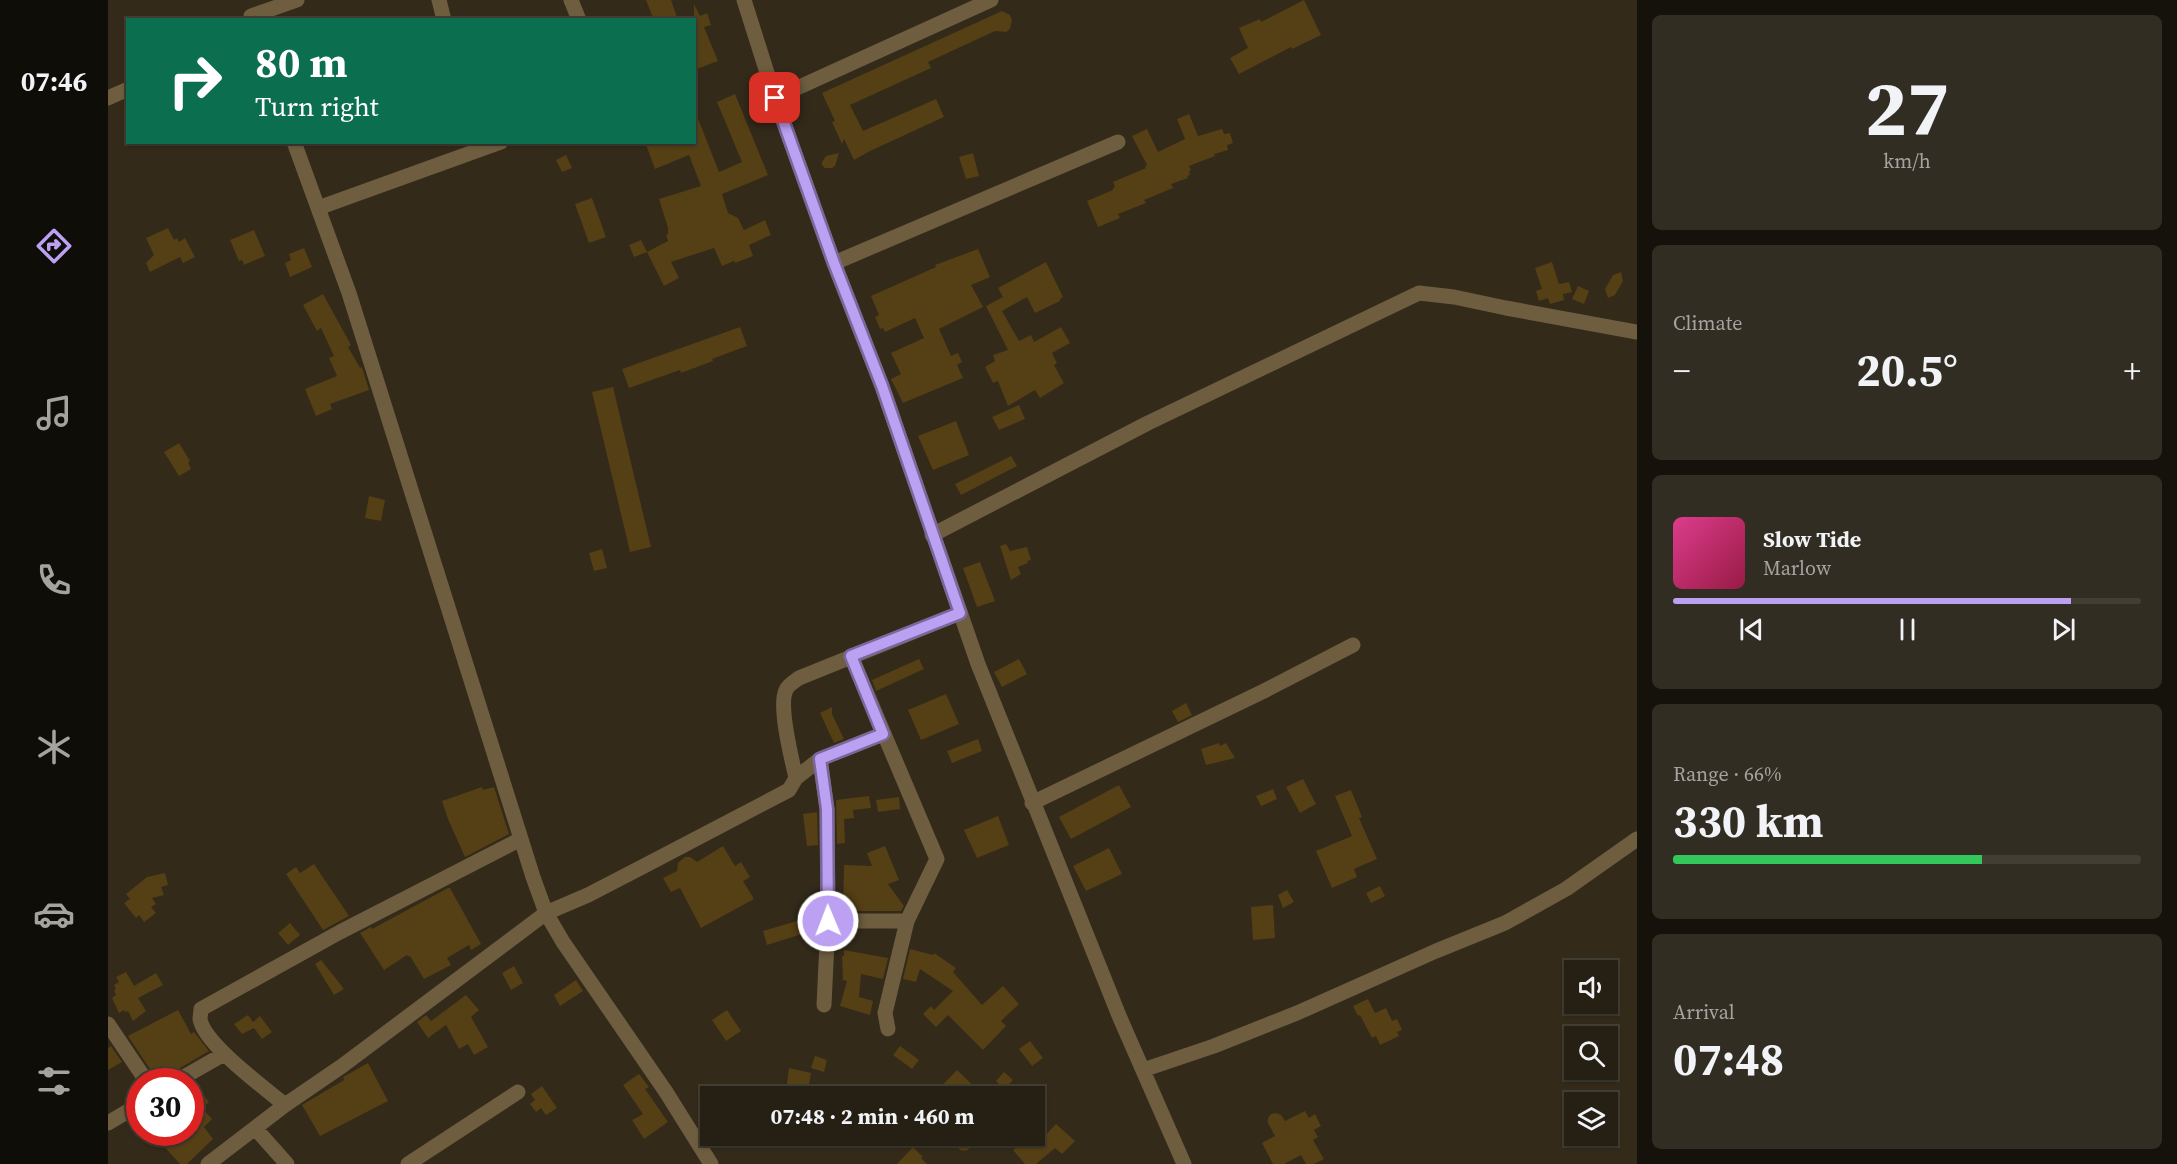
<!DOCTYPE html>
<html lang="en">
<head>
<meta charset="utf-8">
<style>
	body { margin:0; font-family:"Source Serif 4",serif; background:#322d22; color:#f1f3f6; height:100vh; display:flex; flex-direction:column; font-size:22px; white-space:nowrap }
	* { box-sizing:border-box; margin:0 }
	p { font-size:20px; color:#a4a3a0 }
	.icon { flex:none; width:33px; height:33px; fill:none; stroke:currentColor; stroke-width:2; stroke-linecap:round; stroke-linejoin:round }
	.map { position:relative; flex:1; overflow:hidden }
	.side { display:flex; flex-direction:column; gap:15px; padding:15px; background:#15120b; width:540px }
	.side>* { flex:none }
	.guide { position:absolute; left:18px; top:18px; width:570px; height:126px; border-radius:0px; box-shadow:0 2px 4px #0004,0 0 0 2px #423e34; background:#0b6e4f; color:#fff; overflow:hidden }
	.buttons { position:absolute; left:1456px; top:960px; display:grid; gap:12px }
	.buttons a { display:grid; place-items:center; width:54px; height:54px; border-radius:0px; background:#262014; box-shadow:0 2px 4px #0004,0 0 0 2px #423e34; font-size:30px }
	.speed { position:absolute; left:18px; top:1068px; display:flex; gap:12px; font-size:30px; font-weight:700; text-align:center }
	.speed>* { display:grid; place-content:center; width:78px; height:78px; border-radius:50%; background:#262014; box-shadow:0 2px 4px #0004,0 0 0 2px #423e34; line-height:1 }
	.speed .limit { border:9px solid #d22; background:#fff; color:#111 }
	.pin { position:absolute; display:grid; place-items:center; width:51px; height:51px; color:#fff; margin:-26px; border-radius:12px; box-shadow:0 3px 9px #0006 }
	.me { position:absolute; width:66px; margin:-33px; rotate:359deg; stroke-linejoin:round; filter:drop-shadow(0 0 4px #0008) }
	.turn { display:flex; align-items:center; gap:21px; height:126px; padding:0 30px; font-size:27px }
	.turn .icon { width:78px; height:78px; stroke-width:2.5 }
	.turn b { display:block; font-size:42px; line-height:51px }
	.big { font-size:45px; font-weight:700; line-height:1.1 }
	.side .card { flex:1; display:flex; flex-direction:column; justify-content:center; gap:9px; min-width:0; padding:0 21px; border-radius:9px; background:#322d22 }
	.side .dial { align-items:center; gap:0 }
	.dial b { font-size:78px; line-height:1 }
	.song { display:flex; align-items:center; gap:18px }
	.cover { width:72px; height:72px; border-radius:9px; background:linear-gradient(135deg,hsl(330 70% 55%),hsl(340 70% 35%)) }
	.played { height:6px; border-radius:3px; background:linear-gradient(90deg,#bca0f2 85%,#423e34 85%) }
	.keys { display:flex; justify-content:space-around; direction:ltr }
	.heat { display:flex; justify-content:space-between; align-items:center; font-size:33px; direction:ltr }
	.charge { height:9px; border-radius:4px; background:linear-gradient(90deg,#34c759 66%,#423e34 0) }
	.trip { position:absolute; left:592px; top:1086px; width:345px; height:60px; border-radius:0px; background:#262014; box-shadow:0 2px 4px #0004,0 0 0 2px #423e34; font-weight:700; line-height:60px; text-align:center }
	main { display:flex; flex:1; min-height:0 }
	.tabs { display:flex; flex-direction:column; width:108px; justify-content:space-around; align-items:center; background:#0f0d08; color:#a4a3a0 }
	.tabs .icon { width:42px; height:42px }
	.tabs .selected { color:#bca0f2 }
	.tabs b { font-size:27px; color:#f1f3f6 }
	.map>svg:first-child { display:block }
	.building { fill:#553f14 }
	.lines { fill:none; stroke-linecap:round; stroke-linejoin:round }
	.minor { stroke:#6e5d3f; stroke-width:15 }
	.route-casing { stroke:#7a689d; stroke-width:15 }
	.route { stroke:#bca0f2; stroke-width:10 }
</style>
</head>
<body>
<main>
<nav class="tabs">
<b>07:46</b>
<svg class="icon selected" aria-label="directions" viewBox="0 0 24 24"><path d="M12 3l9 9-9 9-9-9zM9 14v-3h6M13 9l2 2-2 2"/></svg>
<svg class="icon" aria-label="music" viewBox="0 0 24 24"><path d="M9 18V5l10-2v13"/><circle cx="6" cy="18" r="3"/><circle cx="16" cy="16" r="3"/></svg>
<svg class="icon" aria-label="phone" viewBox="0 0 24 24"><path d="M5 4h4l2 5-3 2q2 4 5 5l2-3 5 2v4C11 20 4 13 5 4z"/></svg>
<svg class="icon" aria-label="climate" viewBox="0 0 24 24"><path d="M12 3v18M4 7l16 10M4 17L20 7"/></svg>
<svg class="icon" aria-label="car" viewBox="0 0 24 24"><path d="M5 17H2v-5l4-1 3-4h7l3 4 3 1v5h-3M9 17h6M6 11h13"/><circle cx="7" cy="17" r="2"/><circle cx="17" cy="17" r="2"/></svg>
<svg class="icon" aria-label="filters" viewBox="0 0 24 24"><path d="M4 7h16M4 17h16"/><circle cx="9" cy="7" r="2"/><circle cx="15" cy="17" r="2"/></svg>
</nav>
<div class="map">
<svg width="1529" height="1164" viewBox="0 0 1529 1164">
	<rect width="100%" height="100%" fill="#332a1a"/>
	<path class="building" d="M 538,0 L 563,0 L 570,20 L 546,20 Z
		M 1196,0 L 1213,35 L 1184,49 L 1183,47 L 1131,74 L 1122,58 L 1140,48 L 1131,28 L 1152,19 L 1153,22 Z
		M 586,4 L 592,16 L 599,13 L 603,25 L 596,27 L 610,61 L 586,70 Z
		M 894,11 L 902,15 L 904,20 L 902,29 L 898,32 L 887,31 L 820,62 L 823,68 L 742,105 L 755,131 L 828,99 L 836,117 L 762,151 L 746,160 L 736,139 L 734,144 L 724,122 L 727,121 L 714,93 Z
		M 627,94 L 660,175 L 614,194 L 620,213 L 630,218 L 636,230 L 657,220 L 663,235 L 641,245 L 645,256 L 627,263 L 626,261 L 614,266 L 606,248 L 563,262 L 571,278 L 556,286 L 539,252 L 560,241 L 558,235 L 560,234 L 560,228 L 551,199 L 593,186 L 581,155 L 547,169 L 537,142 L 586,142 L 587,111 L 611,172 L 634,162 L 609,102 Z
		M 1081,114 L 1090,136 L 1114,129 L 1116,134 L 1122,133 L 1125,143 L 1119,145 L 1120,150 L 1106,154 L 1107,156 L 1081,166 L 1083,170 L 1081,171 L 1082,175 L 1079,176 L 1080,178 L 1063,184 L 1065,188 L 1036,200 L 1038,203 L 1010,214 L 1012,218 L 990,227 L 979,201 L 1005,190 L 1005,188 L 1007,187 L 1005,182 L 1038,168 L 1037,166 L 1039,165 L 1024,136 L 1039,129 L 1050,152 L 1077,139 L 1069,119 Z
		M 731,153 L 727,166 L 724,168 L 717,168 L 714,165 L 714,162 L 718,156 Z
		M 865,153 L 871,176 L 858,179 L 851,157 Z
		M 458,155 L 464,168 L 454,172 L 448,160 Z
		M 484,198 L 498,237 L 481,243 L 467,204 Z
		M 60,228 L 66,240 L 69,238 L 71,242 L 77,238 L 87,257 L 75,263 L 72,257 L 42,272 L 38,263 L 46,255 L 38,238 Z
		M 146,230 L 157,256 L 136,265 L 134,260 L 131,261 L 122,240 Z
		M 533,240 L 539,252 L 526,257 L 521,245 Z
		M 196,248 L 204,267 L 182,277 L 177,263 L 183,260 L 181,254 Z
		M 870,249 L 882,277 L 863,285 L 875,307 L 831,329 L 843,356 L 850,353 L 854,362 L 849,365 L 855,378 L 795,403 L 783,379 L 793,374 L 783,353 L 816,338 L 807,318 L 777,332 L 775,328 L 772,329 L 767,317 L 771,315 L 763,296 L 828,267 L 827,265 Z
		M 938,262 L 955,297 L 952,299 L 952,301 L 927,313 L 919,297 L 894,311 L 911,341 L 923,335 L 926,342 L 953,327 L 962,343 L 944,353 L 949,363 L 946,365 L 956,383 L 932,398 L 927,390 L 900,406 L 890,381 L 885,383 L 877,367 L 887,361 L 885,355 L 900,350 L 878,306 L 895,297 L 890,288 Z
		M 1444,262 L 1451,284 L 1461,282 L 1464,292 L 1455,294 L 1456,300 L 1442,304 L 1440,298 L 1431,301 L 1428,291 L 1434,289 L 1427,268 Z
		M 1513,272 L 1515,281 L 1507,295 L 1500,298 L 1497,289 L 1505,275 Z
		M 1470,286 L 1481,291 L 1476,304 L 1464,299 Z
		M 215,294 L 243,345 L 240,347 L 252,368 L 254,367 L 261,390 L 222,404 L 224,409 L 208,416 L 197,389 L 229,376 L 221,358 L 226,356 L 213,328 L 209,331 L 195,305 Z
		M 632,327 L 639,346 L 604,359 L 605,361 L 573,373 L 572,370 L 521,388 L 514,369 Z
		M 505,387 L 543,547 L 522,552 L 484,392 Z
		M 911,405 L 917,419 L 891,430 L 884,417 Z
		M 848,421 L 861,455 L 825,470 L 810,436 Z
		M 71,443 L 82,461 L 80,462 L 83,469 L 71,476 L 56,452 Z
		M 903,456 L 909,466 L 853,495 L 847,484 Z
		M 261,496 L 277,500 L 273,521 L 257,518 Z
		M 898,544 L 902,551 L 919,547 L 923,560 L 919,561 L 920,563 L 910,567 L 913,574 L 903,580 L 892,546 Z
		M 494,549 L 499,568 L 486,571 L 481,553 Z
		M 872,562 L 887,601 L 869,607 L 855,568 Z
		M 811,659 L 816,669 L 768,691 L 764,680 Z
		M 911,659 L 919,674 L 894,687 L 886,672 Z
		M 838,694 L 851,724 L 813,740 L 800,710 Z
		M 1078,703 L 1084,715 L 1070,722 L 1064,711 Z
		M 724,707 L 724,714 L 736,739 L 726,743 L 712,713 Z
		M 870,739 L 874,751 L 844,763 L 839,751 Z
		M 1111,743 L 1112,746 L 1118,743 L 1127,758 L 1098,765 L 1093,749 Z
		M 1195,779 L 1208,804 L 1192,813 L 1178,787 Z
		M 1011,785 L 1023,807 L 963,839 L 951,817 Z
		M 374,787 L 375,790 L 386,787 L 401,834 L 357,857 L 340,819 L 334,801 Z
		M 1165,789 L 1169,799 L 1153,806 L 1148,796 Z
		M 1243,790 L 1254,817 L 1251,818 L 1269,859 L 1246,869 L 1249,877 L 1224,888 L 1208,851 L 1244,836 L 1227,796 Z
		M 761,796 L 763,808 L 745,810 L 746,818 L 736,819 L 737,843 L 729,844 L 728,800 Z
		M 791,797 L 792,809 L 770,812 L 768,800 Z
		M 709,812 L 710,845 L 699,846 L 695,814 Z
		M 890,816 L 901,845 L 869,858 L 856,830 Z
		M 615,846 L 627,866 L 633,862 L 642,877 L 635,881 L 646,899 L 593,928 L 572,888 L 563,892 L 555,878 L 569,871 L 570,863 L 577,857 L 582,857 L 589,862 Z
		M 777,846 L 791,880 L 780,884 L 796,906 L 793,911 L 735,911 L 736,865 L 764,866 L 759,853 Z
		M 1001,848 L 1014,874 L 978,891 L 965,866 Z
		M 206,864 L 241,916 L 215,930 L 178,874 L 188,867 L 192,873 Z
		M 57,873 L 60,885 L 53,887 L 56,895 L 44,898 L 48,904 L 43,907 L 48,913 L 36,922 L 31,915 L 28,918 L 16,903 L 22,899 L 18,894 L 39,877 Z
		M 1272,886 L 1277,896 L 1263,903 L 1258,893 Z
		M 340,888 L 342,888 L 373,944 L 363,950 L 361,945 L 339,958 L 343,965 L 316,979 L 302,956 L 300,957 L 299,955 L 276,970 L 252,933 L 263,927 L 264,929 Z
		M 1179,890 L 1186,902 L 1175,908 L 1170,895 Z
		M 1165,905 L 1167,938 L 1145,940 L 1143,907 Z
		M 709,915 L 710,929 L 659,945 L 655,931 Z
		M 182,923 L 192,935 L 180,945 L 170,933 Z
		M 802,949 L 825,955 L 826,953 L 848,968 L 845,972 L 874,1005 L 895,986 L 911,1004 L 893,1021 L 898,1026 L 875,1050 L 840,1015 L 828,1027 L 815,1014 L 823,1006 L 826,1010 L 845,991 L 812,969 L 808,982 L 795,979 Z
		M 736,950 L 780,958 L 775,979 L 753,974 L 751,997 L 765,1001 L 762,1015 L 732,1006 L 739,981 L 735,980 L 734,956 L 736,956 Z
		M 213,960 L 229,980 L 236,989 L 226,995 L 207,964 Z
		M 406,966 L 415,983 L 403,990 L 394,973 Z
		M 18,972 L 26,986 L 48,973 L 55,985 L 30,998 L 38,1011 L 25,1021 L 20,1011 L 17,1012 L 16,1010 L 11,1013 L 4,998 L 8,995 L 6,990 L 8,989 L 6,985 L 11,982 L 8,977 Z
		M 468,980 L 475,991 L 452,1006 L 446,995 Z
		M 358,995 L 371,1010 L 363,1017 L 380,1047 L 366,1055 L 360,1044 L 351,1049 L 338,1025 L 320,1038 L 309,1022 L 318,1015 L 323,1021 Z
		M 1260,999 L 1267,1013 L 1278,1008 L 1284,1021 L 1289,1019 L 1294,1030 L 1289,1032 L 1291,1036 L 1272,1045 L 1268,1036 L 1264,1038 L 1252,1015 L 1250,1016 L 1245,1006 Z
		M 70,1010 L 83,1034 L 86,1032 L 101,1051 L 50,1081 L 20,1036 Z
		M 619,1010 L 633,1031 L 618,1041 L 604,1020 Z
		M 140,1015 L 145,1022 L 152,1016 L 164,1032 L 154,1039 L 146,1028 L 134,1034 L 126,1024 Z
		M 922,1041 L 935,1058 L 924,1066 L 911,1049 Z
		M 3,1046 L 14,1062 L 0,1070 L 0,1048 Z
		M 792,1046 L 811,1060 L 804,1069 L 785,1055 Z
		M 707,1056 L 719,1060 L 716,1072 L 703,1068 Z
		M 260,1063 L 280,1101 L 212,1136 L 194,1105 L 236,1080 L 235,1077 L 237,1076 Z
		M 681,1068 L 703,1073 L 699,1096 L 678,1091 Z
		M 849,1070 L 876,1096 L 824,1096 Z
		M 896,1072 L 905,1080 L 896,1089 L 888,1081 Z
		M 531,1074 L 541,1087 L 537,1089 L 560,1122 L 536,1139 L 524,1120 L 535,1114 L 515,1085 Z
		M 85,1083 L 101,1102 L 94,1108 L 104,1119 L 96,1127 L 105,1139 L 79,1164 L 72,1164 L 43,1132 L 82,1132 L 82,1084 Z
		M 434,1086 L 449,1108 L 438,1115 L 433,1108 L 428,1112 L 422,1104 L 427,1100 L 423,1094 Z
		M 1197,1111 L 1201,1118 L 1207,1114 L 1213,1126 L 1206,1130 L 1210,1137 L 1205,1140 L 1216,1159 L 1206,1164 L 1198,1164 L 1193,1155 L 1176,1164 L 1165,1164 L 1154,1143 L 1167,1136 L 1160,1123 L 1160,1118 L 1163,1114 L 1168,1113 L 1173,1115 L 1177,1121 Z
		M 948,1124 L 967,1141 L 954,1154 L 947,1148 L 928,1164 L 917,1164 L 905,1150 L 921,1137 L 928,1145 Z
		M 855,1136 L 877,1136 L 858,1151 L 852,1150 L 846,1143 Z
		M 805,1147 L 815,1157 L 813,1158 L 819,1164 L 789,1164 Z"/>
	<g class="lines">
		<path class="minor" d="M 331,0 L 336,20
			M 463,0 L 471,20
			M 636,0 L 667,98 L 726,263 L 774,386 L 870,664 L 1012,1018 L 1076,1164
			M 143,16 L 189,0
			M 0,98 L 20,89
			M 667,98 L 883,0
			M 186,142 L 241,293 L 425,877 L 438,913 L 455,942 L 558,1092 L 603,1164
			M 210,208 L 393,142
			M 726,263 L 1010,142
			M 824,535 L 1040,423 L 1311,293 L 1346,297 L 1398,308 L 1529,332
			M 743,656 L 829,859 L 799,921 L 777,1013 L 780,1029
			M 712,759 L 719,809 L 720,921 L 716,1005
			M 688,778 L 712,759 L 775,734
			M 924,803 L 1156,691 L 1245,645
			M 720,921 L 799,921
			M 0,1024 L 39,1082
			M 1035,1070 L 1106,1046 L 1189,1013 L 1328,951 L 1397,923 L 1458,889 L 1529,839
			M 67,1082 L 116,1054
			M 177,1105 C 157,1088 96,1044 92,1019 C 92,1018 93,1010 93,1009 L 232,932 L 413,839
			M 0,1123 L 32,1104
			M 147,1128 L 179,1164
			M 100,1164 L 177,1105 L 234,1066 L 438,913 L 480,895 L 536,866 L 681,790 L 688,778 C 684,760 670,706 678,690 C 680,685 687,681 691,678 L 852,613
			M 300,1164 L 410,1092"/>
	</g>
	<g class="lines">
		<g class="route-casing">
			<path id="route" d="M 667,98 L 726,263 L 774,386 L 852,613 L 743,656 L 775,734 L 712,759 L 719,809 L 720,921"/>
		</g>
		<use href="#route" class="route"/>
	</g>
</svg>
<div class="buttons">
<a><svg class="icon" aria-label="sound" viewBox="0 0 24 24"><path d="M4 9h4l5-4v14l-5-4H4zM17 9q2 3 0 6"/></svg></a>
<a><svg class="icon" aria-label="search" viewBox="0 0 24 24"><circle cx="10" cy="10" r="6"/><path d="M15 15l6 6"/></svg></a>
<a><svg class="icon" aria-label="layers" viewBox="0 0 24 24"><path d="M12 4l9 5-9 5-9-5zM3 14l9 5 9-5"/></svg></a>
</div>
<div class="speed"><div class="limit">30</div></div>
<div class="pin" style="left:667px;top:98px;background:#d93025"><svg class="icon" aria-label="arrive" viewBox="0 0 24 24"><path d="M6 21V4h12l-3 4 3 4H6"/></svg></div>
<svg class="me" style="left:720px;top:921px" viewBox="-20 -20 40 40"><circle r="17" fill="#bca0f2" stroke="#fff" stroke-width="3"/><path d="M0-11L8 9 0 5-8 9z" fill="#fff"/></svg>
<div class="trip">07:48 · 2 min · 460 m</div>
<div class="guide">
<div class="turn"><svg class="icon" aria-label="right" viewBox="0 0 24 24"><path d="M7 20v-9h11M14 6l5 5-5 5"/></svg><div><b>80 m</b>Turn right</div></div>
</div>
</div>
<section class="side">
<div class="card dial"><b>27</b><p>km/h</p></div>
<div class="card"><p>Climate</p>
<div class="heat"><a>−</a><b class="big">20.5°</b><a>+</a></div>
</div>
<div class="card">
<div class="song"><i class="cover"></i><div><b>Slow Tide</b><p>Marlow</p></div></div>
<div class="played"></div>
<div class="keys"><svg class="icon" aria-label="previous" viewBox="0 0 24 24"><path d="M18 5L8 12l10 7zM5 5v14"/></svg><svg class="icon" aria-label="pause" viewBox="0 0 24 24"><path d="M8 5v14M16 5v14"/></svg><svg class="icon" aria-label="next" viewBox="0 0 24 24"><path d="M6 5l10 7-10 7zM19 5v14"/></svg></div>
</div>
<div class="card"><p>Range · 66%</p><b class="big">330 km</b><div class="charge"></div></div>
<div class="card"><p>Arrival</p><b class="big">07:48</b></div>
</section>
</main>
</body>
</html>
